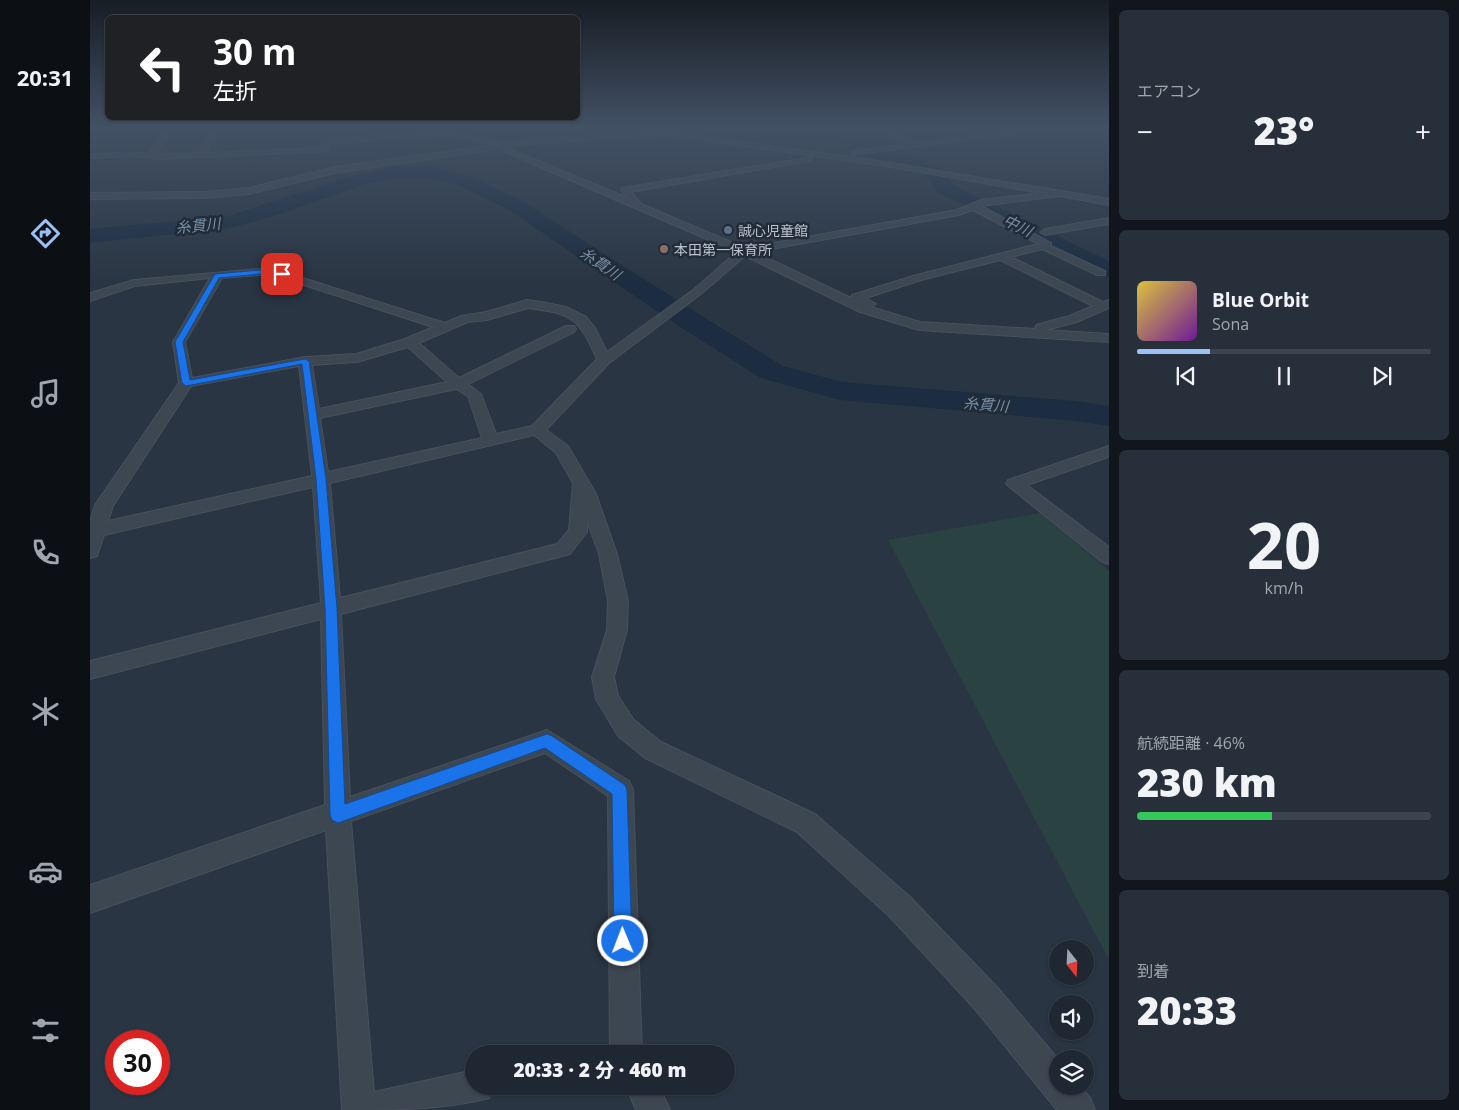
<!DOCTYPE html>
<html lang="ja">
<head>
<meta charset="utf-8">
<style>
	body { margin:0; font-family:"Open Sans","Noto Sans JP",sans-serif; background:#27303a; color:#f1f3f6; height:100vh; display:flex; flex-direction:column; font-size:19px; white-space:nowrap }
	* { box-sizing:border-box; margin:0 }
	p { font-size:16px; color:#a1a6ac }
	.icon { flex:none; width:28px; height:28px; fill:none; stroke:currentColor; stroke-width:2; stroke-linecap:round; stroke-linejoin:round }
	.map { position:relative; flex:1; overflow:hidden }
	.sheet { display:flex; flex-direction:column; gap:10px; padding:10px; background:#11161c; width:350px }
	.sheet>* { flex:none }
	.banner { position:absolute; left:15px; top:15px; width:475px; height:105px; border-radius:8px; box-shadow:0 1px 4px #0004,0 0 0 1px #3c444d; background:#202124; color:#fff; overflow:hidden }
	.needle { width:32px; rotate:162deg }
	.buttons { position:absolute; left:959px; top:940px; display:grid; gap:10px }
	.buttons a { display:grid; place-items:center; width:45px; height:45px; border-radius:50%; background:#1f2832; box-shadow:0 1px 4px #0004,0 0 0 1px #3c444d; font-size:25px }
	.speed { position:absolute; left:15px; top:1030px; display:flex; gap:10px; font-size:25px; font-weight:700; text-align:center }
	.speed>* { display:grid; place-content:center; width:65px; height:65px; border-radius:50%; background:#1f2832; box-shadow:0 1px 4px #0004,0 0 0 1px #3c444d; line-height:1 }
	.speed .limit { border:8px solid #d22; background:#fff; color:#111 }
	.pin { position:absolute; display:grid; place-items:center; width:42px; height:42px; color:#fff; margin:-21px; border-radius:10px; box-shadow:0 2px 8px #0006 }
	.me { position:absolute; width:55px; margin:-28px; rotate:359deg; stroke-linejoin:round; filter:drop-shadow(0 0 4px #0008) }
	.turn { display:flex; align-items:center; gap:18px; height:105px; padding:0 25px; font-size:22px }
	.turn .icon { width:65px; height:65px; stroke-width:2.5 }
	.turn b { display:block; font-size:35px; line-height:42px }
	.big { font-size:38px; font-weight:800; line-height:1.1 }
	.sheet .widget { flex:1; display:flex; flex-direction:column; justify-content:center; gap:8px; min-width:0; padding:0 18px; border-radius:8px; background:#27303a }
	.sheet .dial { align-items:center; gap:0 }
	.dial b { font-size:65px; line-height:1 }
	.song { display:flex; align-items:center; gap:15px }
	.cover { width:60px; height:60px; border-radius:8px; background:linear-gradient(135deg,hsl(50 70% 55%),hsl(280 70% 35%)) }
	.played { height:5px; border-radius:2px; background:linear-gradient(90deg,#99c1f3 25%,#3c444d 25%) }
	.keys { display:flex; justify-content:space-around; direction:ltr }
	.heat { display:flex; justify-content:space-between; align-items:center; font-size:28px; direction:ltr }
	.charge { height:8px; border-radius:4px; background:linear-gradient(90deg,#34c759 46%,#3c444d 0) }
	.trip { position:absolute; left:375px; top:1045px; width:270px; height:50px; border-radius:25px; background:#1f2832; box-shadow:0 1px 4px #0004,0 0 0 1px #3c444d; font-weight:800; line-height:50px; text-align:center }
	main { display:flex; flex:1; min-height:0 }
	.dock { display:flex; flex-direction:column; width:90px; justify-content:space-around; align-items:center; background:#0c1014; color:#a1a6ac }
	.dock .icon { width:35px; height:35px }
	.dock .selected { color:#99c1f3 }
	.dock b { font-size:22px; color:#f1f3f6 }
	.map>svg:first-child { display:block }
	.green { fill:#2b4243 }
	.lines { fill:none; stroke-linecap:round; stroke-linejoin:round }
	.river { fill:#1c2d41; fill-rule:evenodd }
	.street-casing { stroke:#47505c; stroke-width:2 }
	.secondary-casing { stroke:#47505c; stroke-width:3 }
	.street { fill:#3d4752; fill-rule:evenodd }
	.secondary { fill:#4c5765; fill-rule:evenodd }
	.route { fill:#1a73e8; stroke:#114b97 }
	.service-dot { fill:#5c6f8a; stroke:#222c38; stroke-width:2 }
	.education-dot { fill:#8d6e63; stroke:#222c38; stroke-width:2 }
	.labels { text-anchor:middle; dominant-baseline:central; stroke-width:5; stroke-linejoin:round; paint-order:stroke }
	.far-poi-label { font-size:14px; fill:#bbc2cc; stroke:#222c38; text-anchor:start }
	.far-water-label { font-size:15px; font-style:italic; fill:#768fa8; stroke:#222c38 }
</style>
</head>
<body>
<main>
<nav class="dock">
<b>20:31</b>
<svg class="icon selected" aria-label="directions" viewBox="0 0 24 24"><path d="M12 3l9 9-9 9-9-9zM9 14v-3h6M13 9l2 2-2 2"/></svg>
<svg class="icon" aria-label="music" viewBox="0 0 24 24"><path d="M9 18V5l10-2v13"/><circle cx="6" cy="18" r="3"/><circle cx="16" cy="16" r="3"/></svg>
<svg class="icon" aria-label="phone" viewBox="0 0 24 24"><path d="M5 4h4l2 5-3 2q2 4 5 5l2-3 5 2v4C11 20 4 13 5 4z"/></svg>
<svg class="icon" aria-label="climate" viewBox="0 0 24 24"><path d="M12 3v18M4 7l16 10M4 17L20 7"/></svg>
<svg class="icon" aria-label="car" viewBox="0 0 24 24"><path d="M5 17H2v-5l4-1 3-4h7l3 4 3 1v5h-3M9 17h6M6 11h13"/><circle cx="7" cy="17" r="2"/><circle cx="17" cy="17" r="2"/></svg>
<svg class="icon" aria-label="filters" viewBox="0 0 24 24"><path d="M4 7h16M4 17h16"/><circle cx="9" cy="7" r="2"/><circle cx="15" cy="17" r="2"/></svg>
</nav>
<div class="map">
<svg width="1019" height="1110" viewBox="0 0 1019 1110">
	<rect width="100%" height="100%" fill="#293542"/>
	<path class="green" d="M 950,513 L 1019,571 L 1019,960 L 798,540 Z"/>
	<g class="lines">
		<path class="river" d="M 638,128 L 662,128 L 674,131 L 739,130 L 788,141 L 792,150 L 838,163 L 851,169 L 863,185 L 1019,261 L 1019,277 L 940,241 L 908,221 L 849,193 L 837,177 L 826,171 L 779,157 L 775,148 L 739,140 L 673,141 L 640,131 Z
			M 304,167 L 343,167 L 379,176 L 432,201 L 607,313 L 693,366 L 752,382 L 986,401 L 1019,406 L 1019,426 L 986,421 L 750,400 L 671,378 L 587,325 L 418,209 L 365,184 L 343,179 L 304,179 L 276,184 L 187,215 L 140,228 L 0,243 L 0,229 L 139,216 L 265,175 Z"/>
		<g class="street-casing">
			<path id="street" d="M 77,128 L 84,128 L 66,154 L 109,153 L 122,128 L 129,128 L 117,153 L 224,148 L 231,147 L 233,140 L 236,140 L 346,131 L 338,128 L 349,128 L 407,142 L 574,131 L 795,162 L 1019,199 L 1019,205 L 970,196 L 891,206 L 961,243 L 961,246 L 1015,271 L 1015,275 L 1007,275 L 952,249 L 921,257 L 1013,302 L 1019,300 L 1019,308 L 987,322 L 956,330 L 1019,334 L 1019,342 L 829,330 L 770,312 L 655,256 L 611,294 L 519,363 L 456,430 L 478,446 L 506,494 L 527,554 L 538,601 L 537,630 L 524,677 L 528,696 L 544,720 L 571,742 L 725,814 L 819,896 L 906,986 L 968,1059 L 968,1086 L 990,1086 L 1000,1098 L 1005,1110 L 967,1110 L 884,1008 L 799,916 L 707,832 L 555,758 L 528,736 L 506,699 L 502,677 L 517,630 L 518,601 L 509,554 L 497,521 L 497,532 L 480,554 L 251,614 L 260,797 L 457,730 L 539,781 L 543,790 L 552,1054 L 520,1054 L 518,796 L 455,753 L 261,821 L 284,1092 L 384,1070 L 384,1086 L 403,1086 L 399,1098 C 353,1110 301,1110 252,1110 L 236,830 L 0,913 L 0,885 L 235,805 L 231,619 L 0,679 L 0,661 L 231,603 L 223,487 L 14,535 L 7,556 L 0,558 L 0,522 L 5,505 L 89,383 L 83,342 L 120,278 L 45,286 L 0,301 L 0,293 L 44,280 L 181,268 L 355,323 L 371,316 L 396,312 L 437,300 L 452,302 L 476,307 L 496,317 L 505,328 L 517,352 L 603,290 L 647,252 L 408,149 L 245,173 L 159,194 L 116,198 L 0,199 L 0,193 L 116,192 L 159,188 L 245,167 L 404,145 L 358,134 L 239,144 L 237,151 L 224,152 L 71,159 L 44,156 L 0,158 L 0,154 L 59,153 ZM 574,135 L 795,166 L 951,193 L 891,200 L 867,210 L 655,248 L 551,204 L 541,192 L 719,161 L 722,161 L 722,157 L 532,188 L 531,190 L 538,198 L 413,146 ZM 883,210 L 948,244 L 823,276 L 762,295 L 761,298 L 665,252 L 869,215 ZM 910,260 L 1003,306 L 979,316 L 946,325 L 945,329 L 830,322 L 781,307 L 786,304 L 776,298 L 831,280 ZM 180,274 L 343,327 L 315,339 L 266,354 L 215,357 L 102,378 L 95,342 L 132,278 ZM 438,308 C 484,314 488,318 507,359 L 442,426 L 406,434 L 391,394 L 378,384 L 484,332 L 486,329 L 484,326 L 476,326 L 369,378 L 329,343 L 378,322 L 397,320 ZM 318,347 L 357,382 L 229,409 L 222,365 L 267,362 ZM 209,366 L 222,476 L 18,521 L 23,506 L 101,386 ZM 366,389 L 378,396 L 392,438 L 238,472 L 230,418 ZM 444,435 L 466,453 L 483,483 L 479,530 L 467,544 L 250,598 L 240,483 Z
				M 794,128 L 829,143 L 952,128 L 971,128 L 761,155 L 761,151 L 764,151 L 819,144 L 791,132 L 790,130 Z
				M 1019,218 L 1019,224 L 955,235 L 950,232 L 955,229 Z
				M 1019,446 L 1019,457 L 937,485 L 1019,547 L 1019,564 L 1012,562 L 916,484 L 918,480 Z
				M 536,1086 L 569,1086 L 580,1110 L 546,1110 Z"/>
		</g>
		<g class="secondary-casing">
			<path id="secondary" d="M 0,128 L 32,128 L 27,131 L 0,132 Z"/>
		</g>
		<use href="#street" class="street"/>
		<use href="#secondary" class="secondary"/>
	</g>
	<linearGradient id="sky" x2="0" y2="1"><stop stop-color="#171d24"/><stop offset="0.45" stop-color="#435165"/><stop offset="1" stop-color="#435165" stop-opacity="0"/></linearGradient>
	<rect width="1019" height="283" fill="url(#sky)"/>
	<path class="route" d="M 181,269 L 196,274 L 192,276 L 181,273 L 129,278 L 93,342 L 100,380 L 215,359 L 219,361 L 236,479 L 247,608 L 255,804 L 457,734 L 462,736 L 535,785 L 537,790 L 542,941 L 540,947 L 533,949 L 527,947 L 524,941 L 522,794 L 455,748 L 248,823 L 242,820 L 240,815 L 235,608 L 226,479 L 212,364 L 96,386 L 92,383 L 85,342 L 125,274 Z"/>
	<circle class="service-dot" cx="638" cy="230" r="5"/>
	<circle class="education-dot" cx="574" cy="249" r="5"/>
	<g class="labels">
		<g class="far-poi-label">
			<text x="648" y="230">誠心児童館</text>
			<text x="584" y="249">本田第一保育所</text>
		</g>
		<g class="far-water-label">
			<text transform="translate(108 225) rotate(-6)">糸貫川</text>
			<text transform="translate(928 225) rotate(26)">中川</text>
			<text transform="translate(511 263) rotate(34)">糸貫川</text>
			<text transform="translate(896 404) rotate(5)">糸貫川</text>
		</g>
	</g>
</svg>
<div class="buttons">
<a><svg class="needle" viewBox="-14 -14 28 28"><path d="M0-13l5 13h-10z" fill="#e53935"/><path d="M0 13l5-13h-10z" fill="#a1a6ac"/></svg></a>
<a><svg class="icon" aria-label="sound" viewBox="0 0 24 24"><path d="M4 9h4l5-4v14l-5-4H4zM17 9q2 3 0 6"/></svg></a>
<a><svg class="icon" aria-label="layers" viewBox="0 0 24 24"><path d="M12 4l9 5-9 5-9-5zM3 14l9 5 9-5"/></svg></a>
</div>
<div class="speed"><div class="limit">30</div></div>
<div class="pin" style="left:192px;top:274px;background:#d93025"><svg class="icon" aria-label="arrive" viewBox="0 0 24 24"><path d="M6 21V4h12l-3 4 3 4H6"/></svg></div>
<svg class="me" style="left:533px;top:941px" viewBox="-20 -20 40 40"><circle r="17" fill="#1a73e8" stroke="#fff" stroke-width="3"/><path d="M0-11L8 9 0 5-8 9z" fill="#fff"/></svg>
<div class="trip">20:33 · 2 分 · 460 m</div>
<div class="banner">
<div class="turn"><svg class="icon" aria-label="left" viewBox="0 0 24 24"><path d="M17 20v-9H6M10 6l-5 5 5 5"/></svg><div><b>30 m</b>左折</div></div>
</div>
</div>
<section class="sheet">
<div class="widget"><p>エアコン</p>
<div class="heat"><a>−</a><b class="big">23°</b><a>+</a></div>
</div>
<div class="widget">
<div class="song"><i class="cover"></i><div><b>Blue Orbit</b><p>Sona</p></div></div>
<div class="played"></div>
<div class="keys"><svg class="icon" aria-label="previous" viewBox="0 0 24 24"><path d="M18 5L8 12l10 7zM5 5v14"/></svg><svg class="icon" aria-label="pause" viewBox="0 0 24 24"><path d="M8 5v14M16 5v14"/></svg><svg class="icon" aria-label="next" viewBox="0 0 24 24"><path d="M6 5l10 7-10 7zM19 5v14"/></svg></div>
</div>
<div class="widget dial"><b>20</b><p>km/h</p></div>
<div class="widget"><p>航続距離 · 46%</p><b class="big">230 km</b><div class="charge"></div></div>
<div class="widget"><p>到着</p><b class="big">20:33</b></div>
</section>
</main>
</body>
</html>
